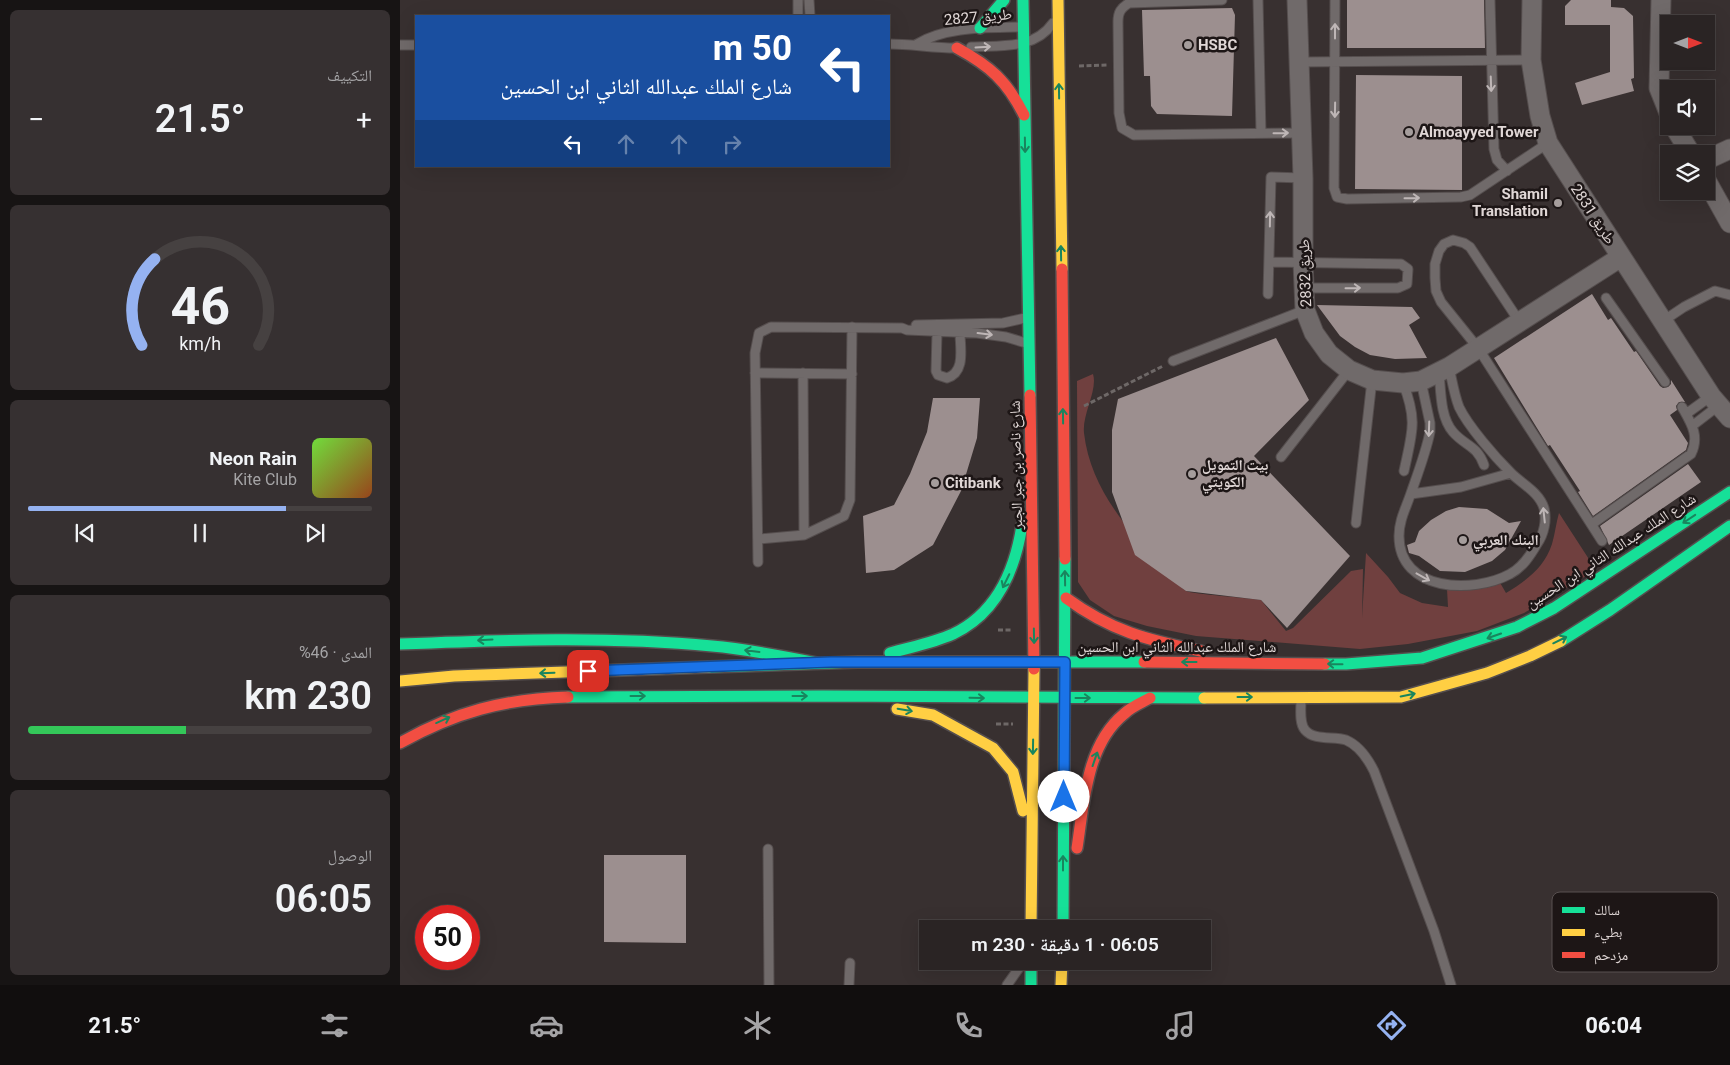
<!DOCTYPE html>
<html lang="ar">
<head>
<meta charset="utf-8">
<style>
	body { margin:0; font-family:Roboto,"Noto Naskh Arabic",sans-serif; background:#363031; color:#f1f3f6; direction:rtl; height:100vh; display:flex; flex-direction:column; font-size:19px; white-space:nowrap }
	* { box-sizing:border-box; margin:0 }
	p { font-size:16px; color:#a5a4a6 }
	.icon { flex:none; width:28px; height:28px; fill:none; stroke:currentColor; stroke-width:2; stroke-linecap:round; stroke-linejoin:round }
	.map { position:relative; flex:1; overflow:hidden; direction:ltr }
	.drawer { display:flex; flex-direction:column; gap:10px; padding:10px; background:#171414; width:400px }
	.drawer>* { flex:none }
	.guide { position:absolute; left:15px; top:15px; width:475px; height:152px; border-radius:0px; box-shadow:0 5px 20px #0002,0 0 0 1px #464141; direction:rtl; background:#1a4fa0; color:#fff; overflow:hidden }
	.needle { width:32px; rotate:90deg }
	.tools { position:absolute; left:1260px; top:15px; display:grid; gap:10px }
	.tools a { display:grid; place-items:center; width:55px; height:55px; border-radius:0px; background:#2a2424; box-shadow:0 5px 20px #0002,0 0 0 1px #464141; font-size:25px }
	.speed { position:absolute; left:15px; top:905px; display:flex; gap:10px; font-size:25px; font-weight:700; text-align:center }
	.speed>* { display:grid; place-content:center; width:65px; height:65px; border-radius:50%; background:#2a2424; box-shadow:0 5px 20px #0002,0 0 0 1px #464141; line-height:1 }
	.speed .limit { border:8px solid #d22; background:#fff; color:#111 }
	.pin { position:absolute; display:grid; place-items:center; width:42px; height:42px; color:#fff; margin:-21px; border-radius:10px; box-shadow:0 2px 8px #0006 }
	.me { position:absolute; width:55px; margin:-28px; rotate:0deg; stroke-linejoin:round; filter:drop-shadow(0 0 4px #0008) }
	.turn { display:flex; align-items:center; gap:18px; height:105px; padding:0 15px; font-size:22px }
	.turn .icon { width:65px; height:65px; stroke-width:2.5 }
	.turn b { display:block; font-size:35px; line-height:42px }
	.lanes { display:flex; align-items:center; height:48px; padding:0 15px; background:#0003; justify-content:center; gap:25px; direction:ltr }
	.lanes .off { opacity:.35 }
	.big { font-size:38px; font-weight:600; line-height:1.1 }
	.drawer .widget { flex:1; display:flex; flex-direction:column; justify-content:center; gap:8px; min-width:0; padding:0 18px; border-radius:8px; background:#363031 }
	.drawer .dial { align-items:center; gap:0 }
	.dial svg { height:130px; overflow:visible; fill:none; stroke:#464141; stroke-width:7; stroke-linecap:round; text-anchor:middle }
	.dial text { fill:#f1f3f6; stroke:none }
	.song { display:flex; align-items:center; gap:15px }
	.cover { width:60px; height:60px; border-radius:8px; background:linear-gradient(135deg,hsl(100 70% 55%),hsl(20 70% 35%)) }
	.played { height:5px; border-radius:2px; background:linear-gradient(90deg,#95b2f1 75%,#464141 75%) }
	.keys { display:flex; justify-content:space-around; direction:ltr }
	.heat { display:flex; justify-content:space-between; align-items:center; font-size:28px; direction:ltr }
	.charge { height:8px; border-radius:4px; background:linear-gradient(90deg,#34c759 46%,#464141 0) }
	.trip { position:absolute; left:519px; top:920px; width:292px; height:50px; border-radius:0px; background:#2a2424; box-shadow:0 5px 20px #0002,0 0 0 1px #464141; font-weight:600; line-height:50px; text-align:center; direction:rtl }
	.tabs { display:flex; height:80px; justify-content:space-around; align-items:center; background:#110e0e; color:#a5a4a6 }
	.tabs .icon { width:35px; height:35px }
	.tabs .current { color:#95b2f1 }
	.tabs b { font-size:22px; color:#f1f3f6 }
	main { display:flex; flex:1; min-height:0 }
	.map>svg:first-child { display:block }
	.green { fill:#70403f }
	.building { fill:#9c8f8f }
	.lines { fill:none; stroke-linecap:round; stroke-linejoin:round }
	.lane-casing { stroke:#554e4e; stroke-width:11 }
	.street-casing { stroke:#554e4e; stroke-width:21 }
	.fast-casing { stroke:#554e4e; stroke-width:14 }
	.slow-casing { stroke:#554e4e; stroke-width:14 }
	.jam-casing { stroke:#554e4e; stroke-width:14 }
	.path { stroke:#6e6867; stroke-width:3; stroke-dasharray:5 2.5; stroke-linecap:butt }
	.lane { stroke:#706a6a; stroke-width:9 }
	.street { stroke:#706a6a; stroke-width:19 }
	.fast { stroke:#16e098; stroke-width:11 }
	.slow { stroke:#ffcf43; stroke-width:11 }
	.jam { stroke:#f24e42; stroke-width:11 }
	.oneway { stroke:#beb6b6 }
	.oneway2 { stroke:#19855e }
	.route-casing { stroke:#114b97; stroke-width:12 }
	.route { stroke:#1a73e8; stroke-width:9 }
	.poi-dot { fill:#a59d9c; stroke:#1d1616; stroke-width:2 }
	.labels { text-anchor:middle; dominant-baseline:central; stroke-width:5; stroke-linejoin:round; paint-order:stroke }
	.street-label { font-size:15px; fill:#e0d7d6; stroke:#1d1616 }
	.poi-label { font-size:15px; font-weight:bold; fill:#e0d7d6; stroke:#1d1616; text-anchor:start }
	.key { fill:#1d1616; stroke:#585050; stroke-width:1 }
	.key-label { font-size:14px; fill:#e0d7d6 }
</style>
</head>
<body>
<main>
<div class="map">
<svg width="1330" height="985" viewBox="0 0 1330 985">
	<rect width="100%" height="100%" fill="#383030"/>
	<path class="green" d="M 693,374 C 698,390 682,414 684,433 C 690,486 726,529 762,566 C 769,573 777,585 786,591 C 792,594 849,598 861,600 L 886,631 L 893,628 L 951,571 L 963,569 L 962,618 L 966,553 L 988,577 L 1000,593 L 1022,603 L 1048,607 L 1047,589 L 1099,581 L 1106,593 C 1127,580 1144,568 1152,544 C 1155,534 1156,523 1159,513 L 1196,570 L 1124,613 L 1077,631 L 1008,644 L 960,649 L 796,636 L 747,626 L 714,616 L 690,600 L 678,582 L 677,381 Z"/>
	<path class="building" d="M 947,0 L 1084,0 L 1085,48 L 947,48 Z
		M 1171,0 L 1211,0 L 1211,7 L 1224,8 L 1233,16 L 1234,78 L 1231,79 L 1234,91 L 1182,105 L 1175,83 L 1210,72 L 1210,25 L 1165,25 L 1165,6 Z
		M 832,8 L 835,15 L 832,116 L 757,114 L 751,106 L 750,76 L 744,76 L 742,10 Z
		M 956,75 L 1062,76 L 1062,190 L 955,189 Z
		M 1192,294 L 1208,320 L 1211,318 L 1234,352 L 1236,351 L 1260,386 L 1263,388 L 1268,387 L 1271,384 L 1271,380 L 1285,402 L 1279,402 L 1276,406 L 1277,410 L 1270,415 L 1288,443 L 1286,450 L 1193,516 L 1178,492 L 1180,491 L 1150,445 L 1148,446 L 1094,358 Z
		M 917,305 L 1012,307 L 1020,318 L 1009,325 L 1027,358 L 995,359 L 970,355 L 955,347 L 940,336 Z
		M 876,338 L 909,400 L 854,456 L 950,556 L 887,628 L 861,600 L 786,591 L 735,555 L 712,492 L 712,430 L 718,399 Z
		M 533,398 L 580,398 L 577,438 L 561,491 L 533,545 L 494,570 L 466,573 L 463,516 L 494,505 L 510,474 L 527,432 Z
		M 1288,464 L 1301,482 L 1209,545 L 1200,526 Z
		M 1059,507 L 1087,509 L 1109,523 L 1121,521 L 1105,550 L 1092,561 L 1065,572 L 1040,571 L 1019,556 L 1009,553 L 1007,545 L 1015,542 L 1019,531 L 1031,520 L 1046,511 Z
		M 204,855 L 286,855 L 286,943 L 204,942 Z"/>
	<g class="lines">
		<g class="lane-casing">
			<path id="lane" d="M 398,0 L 398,16
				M 409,0 L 410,16
				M 822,0 L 729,3 C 721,8 718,12 718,22 L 719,113 L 722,128 L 734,135 L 901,133
				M 858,0 L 861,133
				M 935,0 L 934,188 L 937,197 L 947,199 L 1061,197 L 1070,195 L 1148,143
				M 1090,0 L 1094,149 L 1097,160 L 1107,171
				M 489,44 C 511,44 533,48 556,48
				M 517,44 C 547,26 587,28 621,27
				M 0,45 L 16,45
				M 571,47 C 601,45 634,50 653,23
				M 900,62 L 1131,60
				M 870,262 L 1001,264 L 1008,269 L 1007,284 L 998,288 L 904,288
				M 868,294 L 871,177 L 903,178
				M 1206,298 L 1265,382
				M 1119,321 L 1070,247 L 1064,243 L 1053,240 L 1044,244 L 1039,251 L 1035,264 L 1035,278 L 1036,291 L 1041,302 L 1078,348 L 1202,541
				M 1263,321 L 1284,307 L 1315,291 L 1330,295
				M 516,325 L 603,323 L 625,318
				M 537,332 L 536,371 L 538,375 L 547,378 C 566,372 560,348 560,332
				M 773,361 L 905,310
				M 1039,372 C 1041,391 1040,417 1053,432 C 1065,446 1077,445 1084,465
				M 355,373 L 452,374
				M 403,373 L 404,535
				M 1021,381 L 1030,423 L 1030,432 C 1026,452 1018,473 1011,493 C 1006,508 999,520 999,536 C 999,592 1073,594 1110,574 C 1122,568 1130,556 1137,544 C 1144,534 1147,520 1144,508 C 1139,492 1122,484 1111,473 C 1095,457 1068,426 1059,407 C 1054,394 1052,380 1049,367
				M 1003,383 C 1018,421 1012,433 1004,471
				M 1286,414 L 1311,396
				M 1292,426 L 1318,406
				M 881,457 L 949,370
				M 1011,494 L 1061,487 L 1111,473
				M 956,523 L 972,380
				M 1192,524 L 1291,454 C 1300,436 1291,423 1282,407
				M 359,539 L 404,535 L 444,516 L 450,500 L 452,327
				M 358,562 L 355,353 L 359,333 L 371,327 L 502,328 L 507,330 L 577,333 L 606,337 L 626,343
				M 901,700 C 901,709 899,723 905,730 C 914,741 934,736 946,740 C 960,746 968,759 974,771 L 1034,931 L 1051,985
				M 368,849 L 369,985
				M 449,985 L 450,963
				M 607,985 L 624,961"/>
		</g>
		<g class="street-casing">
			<path id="street" d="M 897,0 L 903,178 L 903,262 L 905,310 L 914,333 L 929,354 L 949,370 L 972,380 L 1003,383 L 1021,381 L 1049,367 L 1221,257
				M 1132,0 L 1131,60 L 1140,116 L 1148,143 L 1311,396 L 1330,418
				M 1261,0 L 1259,88 L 1269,113
				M 1274,126 L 1291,154
				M 1306,160 L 1330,149
				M 1306,180 L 1330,223"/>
		</g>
		<g class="fast-casing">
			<path id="fast" d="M 623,0 L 630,395
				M 580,28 L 604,0
				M 1161,641 L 1210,610 L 1330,526
				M 0,644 C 104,640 208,636 312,646 C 347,649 382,656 417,663
				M 490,653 C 511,647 533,643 553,634 C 597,613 615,571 622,525
				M 925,664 L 946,664 L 1022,658 L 1117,627 L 1154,608 L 1330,492
				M 309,667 L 458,662 L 744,662
				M 423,696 L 804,698
				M 168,697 L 423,696
				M 663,929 L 665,559
				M 631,961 L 631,985"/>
		</g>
		<g class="slow-casing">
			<path id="slow" d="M 658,0 L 662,269
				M 0,681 L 54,676 L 309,667
				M 804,698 L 1001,697 L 1087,673 L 1130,656 L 1161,641
				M 497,709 L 533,715 L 593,748 L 613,772 L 623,811
				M 631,929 L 634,669
				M 661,985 L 662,961"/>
		</g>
		<g class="jam-casing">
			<path id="jam" d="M 557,48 C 590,66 607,81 624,115
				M 662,269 L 665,559
				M 630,395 L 634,669
				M 666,598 C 711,631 747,640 801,651
				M 744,662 L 925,664
				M 0,743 C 55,712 104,699 168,697
				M 677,848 C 684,803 686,745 724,714 C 731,707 741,703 750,698"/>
		</g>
		<path class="path" d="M 679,66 L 708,65
			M 684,406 L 763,366
			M 598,630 L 612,630
			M 596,724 L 613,724"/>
		<use href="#lane" class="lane"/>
		<use href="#street" class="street"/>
		<use href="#fast" class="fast"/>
		<use href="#slow" class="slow"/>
		<use href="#jam" class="jam"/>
	</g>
	<defs><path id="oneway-shaft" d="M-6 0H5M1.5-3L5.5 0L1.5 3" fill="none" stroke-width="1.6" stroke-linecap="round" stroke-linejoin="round" transform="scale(1.25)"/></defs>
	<g class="oneway">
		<use href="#oneway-shaft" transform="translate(935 31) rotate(-90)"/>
		<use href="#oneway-shaft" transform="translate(583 47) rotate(-3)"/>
		<use href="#oneway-shaft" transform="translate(1091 84) rotate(88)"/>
		<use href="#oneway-shaft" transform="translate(935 110) rotate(91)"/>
		<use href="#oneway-shaft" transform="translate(881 133) rotate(-1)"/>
		<use href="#oneway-shaft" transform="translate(1012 198) rotate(-1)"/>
		<use href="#oneway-shaft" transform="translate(870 219) rotate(-89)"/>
		<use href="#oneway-shaft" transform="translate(953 288) rotate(-1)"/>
		<use href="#oneway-shaft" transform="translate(585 334) rotate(7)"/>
		<use href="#oneway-shaft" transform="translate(1029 429) rotate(92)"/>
		<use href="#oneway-shaft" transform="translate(1144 515) rotate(-96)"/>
		<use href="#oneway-shaft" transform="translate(1023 577) rotate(29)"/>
	</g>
	<g class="oneway2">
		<use href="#oneway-shaft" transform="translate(659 91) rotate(-91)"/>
		<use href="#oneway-shaft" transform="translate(625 145) rotate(89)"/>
		<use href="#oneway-shaft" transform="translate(661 253) rotate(-91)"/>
		<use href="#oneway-shaft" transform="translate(663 416) rotate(-91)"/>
		<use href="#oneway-shaft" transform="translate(1289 519) rotate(146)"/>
		<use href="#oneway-shaft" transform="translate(665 578) rotate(-91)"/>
		<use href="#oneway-shaft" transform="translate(606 581) rotate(116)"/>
		<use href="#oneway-shaft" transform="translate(634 636) rotate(89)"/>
		<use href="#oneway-shaft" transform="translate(1094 636) rotate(161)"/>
		<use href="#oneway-shaft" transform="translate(85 640) rotate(177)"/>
		<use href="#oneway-shaft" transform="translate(1160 640) rotate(-26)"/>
		<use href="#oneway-shaft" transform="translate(352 651) rotate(-173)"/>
		<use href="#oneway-shaft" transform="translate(789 662) rotate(-180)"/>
		<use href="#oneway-shaft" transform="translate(935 664) rotate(-179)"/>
		<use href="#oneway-shaft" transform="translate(147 673) rotate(178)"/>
		<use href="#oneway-shaft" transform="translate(1008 695) rotate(-12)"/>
		<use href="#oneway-shaft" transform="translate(238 696)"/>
		<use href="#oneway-shaft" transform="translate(400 696)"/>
		<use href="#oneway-shaft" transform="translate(845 697)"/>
		<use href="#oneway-shaft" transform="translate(577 698) rotate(1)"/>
		<use href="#oneway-shaft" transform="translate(683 698)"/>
		<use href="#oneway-shaft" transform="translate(505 710) rotate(10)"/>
		<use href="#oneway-shaft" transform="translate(43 720) rotate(-24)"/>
		<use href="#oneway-shaft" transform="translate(633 747) rotate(91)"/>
		<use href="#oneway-shaft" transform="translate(695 759) rotate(-71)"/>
		<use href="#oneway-shaft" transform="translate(663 863) rotate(-90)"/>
	</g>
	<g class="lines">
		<g class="route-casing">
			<path id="route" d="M 188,671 L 431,662 L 665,662 L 664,797"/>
		</g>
		<use href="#route" class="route"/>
	</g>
	<g class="poi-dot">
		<circle cx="788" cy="45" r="5"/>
		<circle cx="1009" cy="132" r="5"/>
		<circle cx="1158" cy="203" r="5"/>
		<circle cx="792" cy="474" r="5"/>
		<circle cx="535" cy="483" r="5"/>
		<circle cx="1063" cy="540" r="5"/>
	</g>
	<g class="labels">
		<g class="street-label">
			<text transform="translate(578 17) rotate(-5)">طريق 2827</text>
			<text transform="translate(1193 214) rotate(57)">طريق 2831</text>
			<text transform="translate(905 273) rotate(-92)">طريق 2832</text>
			<text transform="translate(616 465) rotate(-91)">شارع ناصر بن جبر الجبر</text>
			<text transform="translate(1211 551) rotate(-33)">شارع الملك عبدالله الثاني ابن الحسين</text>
			<text x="777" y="647">شارع الملك عبدالله الثاني ابن الحسين</text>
		</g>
		<g class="poi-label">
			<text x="798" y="45">HSBC</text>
			<text x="1019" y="132">Almoayyed Tower</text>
			<text x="1148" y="194" text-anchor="end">Shamil<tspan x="1148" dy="17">Translation</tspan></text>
			<text x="802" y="465">بيت التمويل<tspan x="802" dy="17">الكويتي</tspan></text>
			<text x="545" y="483">Citibank</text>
			<text x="1073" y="540">البنك العربي</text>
		</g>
	</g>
	<rect x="1152" y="892" width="166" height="80" rx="8" class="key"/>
	<rect x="1162" y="907" width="23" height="6" fill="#16e098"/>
	<rect x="1162" y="929" width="23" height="7" fill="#ffcf43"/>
	<rect x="1162" y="952" width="23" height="6" fill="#f24e42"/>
	<g class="key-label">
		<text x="1194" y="915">سالك</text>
		<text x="1194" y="937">بطيء</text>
		<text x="1194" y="960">مزدحم</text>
	</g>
</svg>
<div class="tools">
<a><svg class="needle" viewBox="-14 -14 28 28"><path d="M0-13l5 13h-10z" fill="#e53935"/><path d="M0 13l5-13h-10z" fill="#a5a4a6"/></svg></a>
<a><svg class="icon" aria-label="sound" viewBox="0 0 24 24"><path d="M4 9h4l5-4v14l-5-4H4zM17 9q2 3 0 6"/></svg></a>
<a><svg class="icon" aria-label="layers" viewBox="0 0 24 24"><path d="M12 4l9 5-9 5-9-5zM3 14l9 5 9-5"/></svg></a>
</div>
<div class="speed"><div class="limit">50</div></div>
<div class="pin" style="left:188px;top:671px;background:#d93025"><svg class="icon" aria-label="arrive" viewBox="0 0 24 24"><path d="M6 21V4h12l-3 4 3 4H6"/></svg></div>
<svg class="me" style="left:664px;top:797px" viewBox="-20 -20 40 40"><circle r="19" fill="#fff"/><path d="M0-13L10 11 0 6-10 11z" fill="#1a73e8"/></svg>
<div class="trip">06:05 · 1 دقيقة · 230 m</div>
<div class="guide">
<div class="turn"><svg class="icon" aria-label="left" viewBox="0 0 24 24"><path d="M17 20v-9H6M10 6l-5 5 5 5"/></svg><div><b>50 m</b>شارع الملك عبدالله الثاني ابن الحسين</div></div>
<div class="lanes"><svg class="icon" aria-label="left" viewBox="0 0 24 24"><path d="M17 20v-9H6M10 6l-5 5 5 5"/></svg><svg class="icon off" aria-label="ahead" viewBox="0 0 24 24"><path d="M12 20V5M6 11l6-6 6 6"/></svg><svg class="icon off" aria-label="ahead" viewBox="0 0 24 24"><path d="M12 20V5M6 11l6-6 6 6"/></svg><svg class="icon off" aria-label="right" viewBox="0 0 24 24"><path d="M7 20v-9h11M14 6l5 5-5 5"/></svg></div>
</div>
</div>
<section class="drawer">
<div class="widget"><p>التكييف</p>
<div class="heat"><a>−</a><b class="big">21.5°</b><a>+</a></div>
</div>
<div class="widget dial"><svg viewBox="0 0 100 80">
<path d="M14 69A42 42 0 1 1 86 69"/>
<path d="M14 69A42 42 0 0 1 22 16" stroke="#95b2f1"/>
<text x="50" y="56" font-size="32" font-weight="700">46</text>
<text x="50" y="72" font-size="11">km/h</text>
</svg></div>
<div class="widget">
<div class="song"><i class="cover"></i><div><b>Neon Rain</b><p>Kite Club</p></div></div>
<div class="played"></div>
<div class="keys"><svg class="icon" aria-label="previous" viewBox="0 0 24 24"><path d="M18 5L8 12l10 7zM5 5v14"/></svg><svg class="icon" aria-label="pause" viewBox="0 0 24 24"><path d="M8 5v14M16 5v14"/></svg><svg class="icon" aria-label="next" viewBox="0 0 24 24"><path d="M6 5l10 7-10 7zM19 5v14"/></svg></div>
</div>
<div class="widget"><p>المدى · 46%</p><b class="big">230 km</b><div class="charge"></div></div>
<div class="widget"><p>الوصول</p><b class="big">06:05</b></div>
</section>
</main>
<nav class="tabs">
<b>06:04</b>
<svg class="icon current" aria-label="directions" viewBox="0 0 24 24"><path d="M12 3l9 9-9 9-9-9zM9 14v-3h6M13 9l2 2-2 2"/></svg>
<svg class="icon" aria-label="music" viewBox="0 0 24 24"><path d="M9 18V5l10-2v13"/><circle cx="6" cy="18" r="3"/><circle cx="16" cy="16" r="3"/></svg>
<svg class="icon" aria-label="phone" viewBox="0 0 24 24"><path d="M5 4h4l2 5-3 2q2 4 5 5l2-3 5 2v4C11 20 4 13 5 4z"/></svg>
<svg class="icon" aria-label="climate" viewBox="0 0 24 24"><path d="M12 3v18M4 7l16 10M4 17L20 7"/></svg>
<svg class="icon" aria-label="car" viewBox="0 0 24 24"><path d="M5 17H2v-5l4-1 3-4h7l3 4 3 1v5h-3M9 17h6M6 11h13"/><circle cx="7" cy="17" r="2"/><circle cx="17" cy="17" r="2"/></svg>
<svg class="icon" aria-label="filters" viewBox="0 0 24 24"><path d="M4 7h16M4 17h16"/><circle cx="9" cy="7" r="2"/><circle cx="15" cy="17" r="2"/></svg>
<b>21.5°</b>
</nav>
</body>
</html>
